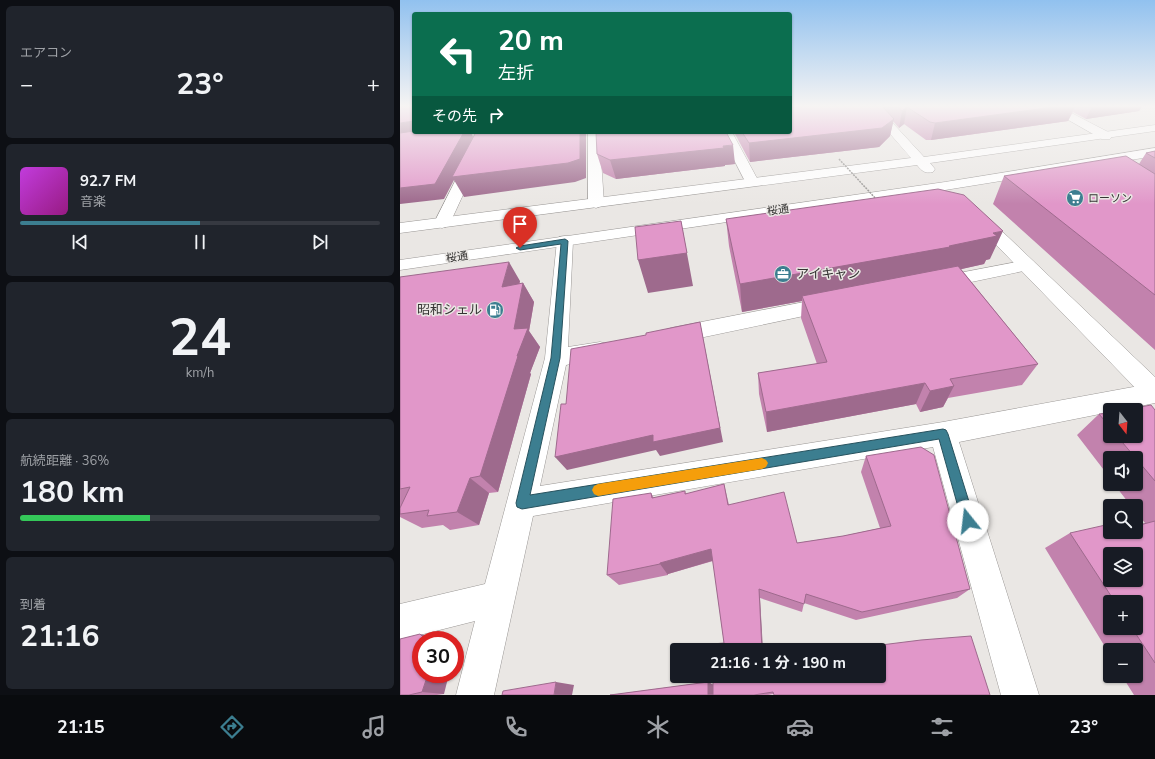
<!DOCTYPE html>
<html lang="ja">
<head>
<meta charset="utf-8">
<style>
	body { margin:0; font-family:"Nunito Sans","Noto Sans JP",sans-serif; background:#20242c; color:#f1f3f6; height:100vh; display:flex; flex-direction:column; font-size:15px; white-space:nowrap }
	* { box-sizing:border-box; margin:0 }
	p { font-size:13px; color:#9ea1a6 }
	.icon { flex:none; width:22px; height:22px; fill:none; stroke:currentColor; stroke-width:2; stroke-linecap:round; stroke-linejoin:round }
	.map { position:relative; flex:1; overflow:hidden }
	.drawer { display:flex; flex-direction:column; gap:6px; padding:6px; background:#0d0f14; width:400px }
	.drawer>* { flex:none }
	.hud { position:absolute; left:12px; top:12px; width:380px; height:122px; border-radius:4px; box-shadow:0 1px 3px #0004; background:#0b6e4f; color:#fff; overflow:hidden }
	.needle { width:26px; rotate:163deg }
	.fabs { position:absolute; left:703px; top:403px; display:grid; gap:8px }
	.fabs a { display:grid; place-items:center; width:40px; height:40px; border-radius:4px; background:#171b24; box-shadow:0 1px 3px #0004; font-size:20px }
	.speed { position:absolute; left:12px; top:631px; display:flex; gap:8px; font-size:20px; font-weight:700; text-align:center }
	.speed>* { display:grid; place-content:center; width:52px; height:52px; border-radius:50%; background:#171b24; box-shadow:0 1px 3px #0004; line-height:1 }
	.speed .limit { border:6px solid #d22; background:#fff; color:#111 }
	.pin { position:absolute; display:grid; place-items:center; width:34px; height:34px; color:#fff; margin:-41px -17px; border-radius:50% 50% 50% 0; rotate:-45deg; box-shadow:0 0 4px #0007 }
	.pin .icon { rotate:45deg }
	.me { position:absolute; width:44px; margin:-22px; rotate:344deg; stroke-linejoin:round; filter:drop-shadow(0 0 3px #0008) }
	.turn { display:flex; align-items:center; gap:14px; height:84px; padding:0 20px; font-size:18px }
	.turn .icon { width:52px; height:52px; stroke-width:2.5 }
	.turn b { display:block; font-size:28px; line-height:34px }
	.then { display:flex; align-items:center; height:38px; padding:0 20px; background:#0003; gap:8px; font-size:15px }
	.big { font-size:30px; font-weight:700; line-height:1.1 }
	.drawer .tile { flex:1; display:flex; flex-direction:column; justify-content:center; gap:6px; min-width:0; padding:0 14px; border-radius:6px; background:#20242c }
	.drawer .dial { align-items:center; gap:0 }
	.dial b { font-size:52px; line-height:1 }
	.song { display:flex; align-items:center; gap:12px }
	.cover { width:48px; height:48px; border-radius:6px; background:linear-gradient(135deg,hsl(290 70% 55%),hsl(310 70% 35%)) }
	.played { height:4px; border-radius:2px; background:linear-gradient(90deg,#3c7e90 50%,#363941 50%) }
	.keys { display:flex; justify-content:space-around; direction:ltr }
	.heat { display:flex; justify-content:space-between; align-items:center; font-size:22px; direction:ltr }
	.charge { height:6px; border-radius:3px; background:linear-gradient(90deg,#34c759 36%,#363941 0) }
	.trip { position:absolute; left:270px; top:643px; width:216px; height:40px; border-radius:4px; background:#171b24; box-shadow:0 1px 3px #0004; font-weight:700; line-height:40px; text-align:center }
	.tabs { display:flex; height:64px; justify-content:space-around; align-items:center; background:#090b0e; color:#9ea1a6 }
	.tabs .icon { width:28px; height:28px }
	.tabs .selected { color:#3c7e90 }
	.tabs b { font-size:18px; color:#f1f3f6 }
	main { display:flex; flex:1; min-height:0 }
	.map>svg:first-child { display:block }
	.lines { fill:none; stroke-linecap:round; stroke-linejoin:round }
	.minor-casing { stroke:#9a9795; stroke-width:1 }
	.tertiary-casing { stroke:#9a9795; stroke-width:1 }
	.minor { fill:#fff; fill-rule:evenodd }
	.tertiary { fill:#fff; fill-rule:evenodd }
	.path-bridge { stroke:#969492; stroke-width:1.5; stroke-dasharray:2 1; stroke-linecap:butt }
	.wall { fill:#c282ad; fill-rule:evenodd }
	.shaded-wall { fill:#9e6a8d }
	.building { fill:#e197c9; stroke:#9e6a8d; fill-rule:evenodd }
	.route { fill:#3c7e90; stroke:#27525e }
	.slow { fill:#f59e0b }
	.labels { text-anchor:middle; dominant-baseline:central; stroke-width:3; stroke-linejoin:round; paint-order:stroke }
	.far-poi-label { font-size:11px; fill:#353433; stroke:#eae7e4; text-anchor:start }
	.far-street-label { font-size:11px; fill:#353433; stroke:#eae7e4 }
	.poi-label { font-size:13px; fill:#353433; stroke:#eae7e4; text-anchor:start }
</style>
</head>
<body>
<main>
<section class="drawer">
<div class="tile"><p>エアコン</p>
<div class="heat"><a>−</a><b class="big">23°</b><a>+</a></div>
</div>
<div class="tile">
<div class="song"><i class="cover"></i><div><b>92.7 FM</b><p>音楽</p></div></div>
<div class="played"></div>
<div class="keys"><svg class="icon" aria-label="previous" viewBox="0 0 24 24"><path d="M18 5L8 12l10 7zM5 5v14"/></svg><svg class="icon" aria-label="pause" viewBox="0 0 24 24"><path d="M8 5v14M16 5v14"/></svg><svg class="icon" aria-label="next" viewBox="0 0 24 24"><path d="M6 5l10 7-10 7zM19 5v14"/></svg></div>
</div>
<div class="tile dial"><b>24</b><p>km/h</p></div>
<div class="tile"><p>航続距離 · 36%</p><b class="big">180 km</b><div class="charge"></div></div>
<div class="tile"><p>到着</p><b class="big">21:16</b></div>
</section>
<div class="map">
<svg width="755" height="695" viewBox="0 0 755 695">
	<rect width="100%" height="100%" fill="#eae7e4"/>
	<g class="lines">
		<g class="minor-casing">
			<path id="minor" d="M 644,106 L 658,106 L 710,133 L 712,136 L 710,139 L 702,139 Z
				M 80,132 L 92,132 L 50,223 L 48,226 L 42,228 L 36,226 L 34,223 Z
				M 188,132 L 200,132 L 200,138 L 255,132 L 294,132 L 292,134 L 288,135 L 200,145 L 204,203 L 201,206 L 196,208 L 191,206 L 188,203 Z
				M 320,132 L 332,132 L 359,182 L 357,185 L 352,186 L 347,185 Z
				M 165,236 L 171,237 L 173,241 L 168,347 L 200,342 L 208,344 L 211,350 L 208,356 L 166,365 L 140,486 L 543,422 L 755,383 L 755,403 L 720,410 L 710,410 L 710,412 L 559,442 L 639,695 L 601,695 L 533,447 L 133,516 L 94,695 L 56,695 L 75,621 L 0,640 L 0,604 L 85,584 L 145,358 L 157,241 L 159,237 Z
				M 627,260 L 633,261 L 636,265 L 633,269 L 538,289 L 531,287 L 529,283 L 531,279 L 538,277 Z
				M 430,297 L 437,299 L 440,304 L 437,309 L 271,344 L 263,341 L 260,336 L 263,331 L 271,328 Z"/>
		</g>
		<g class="tertiary-casing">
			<path id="tertiary" d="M 466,106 L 477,106 L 524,157 L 755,125 L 755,131 L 530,163 L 535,169 L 533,172 C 525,174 522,171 517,165 L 0,233 L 0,223 L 511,158 Z
				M 755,148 L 755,156 L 545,190 L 0,270 L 0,260 L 545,182 Z
				M 579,213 L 585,215 L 755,377 L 755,402 L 746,399 L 573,221 L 571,218 L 573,215 Z"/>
		</g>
		<use href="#minor" class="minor"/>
		<use href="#tertiary" class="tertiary"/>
		<path class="path-bridge" d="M 439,159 L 477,200"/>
	</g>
	<path class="wall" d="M 406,106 L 742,106 L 739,111 L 686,119 L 673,112 L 668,121 L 531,140 L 526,140 L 504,124 L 499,128 L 493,121 L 490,136 L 479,147 L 350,162 L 334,132 L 390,132 L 402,107 Z
		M 755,151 L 755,350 L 593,204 L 604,176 L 739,164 L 746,153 Z
		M 197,154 L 335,164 L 325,165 L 325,166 L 216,179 L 203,173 Z
		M 326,219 L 590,259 L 586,260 L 584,264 L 561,269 L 638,364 L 622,385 L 548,398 L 543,407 L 520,412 L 516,404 L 367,432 L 359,394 L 358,373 L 417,364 L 401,318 L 402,301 L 342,312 L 329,246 Z
		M 0,277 L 120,281 L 119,284 L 123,283 L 134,302 L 129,331 L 140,347 L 130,373 L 131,374 L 98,492 L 89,493 L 79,525 L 50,530 L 43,525 L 22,528 L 0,517 Z
		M 755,410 L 755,695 L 734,695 L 722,676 L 736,676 L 736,650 L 710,650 L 710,655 L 645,548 L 670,533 L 710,532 L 745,523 L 736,512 L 736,506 L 731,506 L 714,484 L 736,484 L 736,458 L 710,458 L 710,478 L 677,435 L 699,414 L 710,413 L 710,436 L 736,436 ZM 710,602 L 736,602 L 736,628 L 710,628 Z
		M 466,456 L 570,589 L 557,598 L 456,620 L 404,603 L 402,612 L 360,598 L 324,643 L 313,561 L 268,574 L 268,575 L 219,585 L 207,575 L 251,493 L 254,498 L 285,491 L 286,494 L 324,484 L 329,505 L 397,543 L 443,536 L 480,528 L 461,472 Z
		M 40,639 L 44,694 L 37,695 L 0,695 Z
		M 479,676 L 368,695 L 210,695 L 308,682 L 313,685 Z"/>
	<path class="shaded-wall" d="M 390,106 L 403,106 L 402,115 L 390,117 Z
		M 661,106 L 675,106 L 668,121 L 531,140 L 535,123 Z
		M 692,106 L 742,106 L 739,111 L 686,119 Z
		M 507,107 L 504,124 L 499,128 L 502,111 Z
		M 494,119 L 490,136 L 479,147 L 350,162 L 349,143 Z
		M 14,121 L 14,132 L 0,137 L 0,123 Z
		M 64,132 L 71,132 L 74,139 L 186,132 L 186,178 L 175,182 L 64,197 L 54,180 L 44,199 L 0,204 L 0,188 Z
		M 333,145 L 335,164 L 325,165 L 325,166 L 216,179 L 210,160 Z
		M 281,221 L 293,286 L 248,293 L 238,260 Z
		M 603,231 L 590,259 L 586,260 L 584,264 L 540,274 L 402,296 L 402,301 L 342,312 L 340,284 L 549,246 L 593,233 Z
		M 109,262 L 120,281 L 114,306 L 102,287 Z
		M 123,283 L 134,302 L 129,331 L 140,347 L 130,373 L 131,374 L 98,492 L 80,476 L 117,356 L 114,329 Z
		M 300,322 L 323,442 L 260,456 L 256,450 L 167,470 L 155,457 Z
		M 525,383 L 516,404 L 367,432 L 366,412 Z
		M 554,386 L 543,407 L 520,412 L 530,391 Z
		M 70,478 L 89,493 L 79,525 L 57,512 Z
		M 311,549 L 315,560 L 268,574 L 268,575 L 260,564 L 260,563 Z
		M 359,589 L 360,598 L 363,650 L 362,650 Z
		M 20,634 L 40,639 L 42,640 L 26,640 Z
		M 28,674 L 49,674 L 44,694 L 22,692 Z
		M 156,682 L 174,685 L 172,695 L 154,695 Z
		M 308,682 L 314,685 L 314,695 L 308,695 Z"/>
	<path class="building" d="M 0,106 L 14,106 L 14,121 L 0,123 Z
		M 406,106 L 482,106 L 494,119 L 482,128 L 349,143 L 342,132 L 390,132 L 390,108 Z
		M 498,106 L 661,106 L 535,123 L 530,122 L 507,107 L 502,111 Z
		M 14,131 L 14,132 L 64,132 L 35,184 L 0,188 L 0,133 Z
		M 76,132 L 180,132 L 180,159 L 168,163 L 52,177 Z
		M 196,132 L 326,132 L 333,145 L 323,146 L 324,148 L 210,160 L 197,154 Z
		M 755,151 L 755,158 L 746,153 Z
		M 726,156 L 755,174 L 755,295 L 604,176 Z
		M 538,189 L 564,195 L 603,231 L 593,233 L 597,236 L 549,246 L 550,247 L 340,284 L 326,219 Z
		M 281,221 L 287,253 L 238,260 L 235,227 Z
		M 109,262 L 102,287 L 123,283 L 114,329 L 128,328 L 117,356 L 118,356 L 80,476 L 70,478 L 57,512 L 27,516 L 29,510 L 0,514 L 0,508 L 10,487 L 0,489 L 0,277 Z
		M 558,266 L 638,364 L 550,379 L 554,386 L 530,391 L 525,383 L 366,412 L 358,373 L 427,362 L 402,296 Z
		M 300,322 L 320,428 L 253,442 L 253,435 L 155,457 L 161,404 L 166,404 L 171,349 L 246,335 L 246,333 Z
		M 751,405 L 755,410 L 755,481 L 717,436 L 736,436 L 736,410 L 724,410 Z
		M 710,413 L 710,427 L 699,414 Z
		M 521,447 L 534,455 L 570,589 L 462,612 L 406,594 L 404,604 L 359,589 L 362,650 L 312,650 L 312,644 L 324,643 L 311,549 L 260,563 L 260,564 L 207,575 L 213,499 L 251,493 L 252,498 L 285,491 L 285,494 L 324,484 L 328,505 L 384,492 L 397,543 L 443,536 L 491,526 L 466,456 Z
		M 755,521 L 755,663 L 732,628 L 736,628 L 736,602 L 715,602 L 670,533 L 710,524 L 710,532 L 736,532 L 736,526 ZM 710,554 L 736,554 L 736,580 L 710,580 Z
		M 20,634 L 26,640 L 21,640 L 21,674 L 28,674 L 22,692 L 9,695 L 0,695 L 0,639 Z
		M 571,636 L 590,695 L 374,695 L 373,692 L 354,695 L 313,695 L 313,676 L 479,676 L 479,650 L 441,650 L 521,640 Z
		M 156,682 L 154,695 L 102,695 L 103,691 Z
		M 308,682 L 308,695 L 210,695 Z"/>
	<linearGradient id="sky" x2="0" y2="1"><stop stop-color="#91c1ef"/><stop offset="0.52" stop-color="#f6f4f3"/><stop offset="1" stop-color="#f6f4f3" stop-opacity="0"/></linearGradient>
	<rect width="755" height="204" fill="url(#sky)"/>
	<path class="route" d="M 165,239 L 168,241 L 160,358 L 130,495 L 543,429 L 546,430 L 548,434 L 575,521 L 573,525 L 568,527 L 564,525 L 562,521 L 539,439 L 122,509 L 117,507 L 116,503 L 151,358 L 161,244 L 120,250 L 116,248 L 120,246 Z"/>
	<path class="slow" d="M 362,458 L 366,460 L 368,463 L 366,467 L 362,469 L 198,496 L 194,494 L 192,490 L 194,486 L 198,484 Z"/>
	<defs>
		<g id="supermarket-disc" transform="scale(0.9)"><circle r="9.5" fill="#3c7e90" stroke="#eae7e4"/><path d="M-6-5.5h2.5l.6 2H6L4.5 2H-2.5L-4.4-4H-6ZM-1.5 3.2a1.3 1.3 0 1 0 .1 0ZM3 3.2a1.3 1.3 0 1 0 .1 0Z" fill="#fff"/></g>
		<g id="office-disc" transform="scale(0.9)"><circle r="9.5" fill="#3c7e90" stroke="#eae7e4"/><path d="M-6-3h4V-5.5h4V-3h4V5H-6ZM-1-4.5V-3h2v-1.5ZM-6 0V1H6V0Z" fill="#fff"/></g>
		<g id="fuel-disc" transform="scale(0.9)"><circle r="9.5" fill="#3c7e90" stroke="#eae7e4"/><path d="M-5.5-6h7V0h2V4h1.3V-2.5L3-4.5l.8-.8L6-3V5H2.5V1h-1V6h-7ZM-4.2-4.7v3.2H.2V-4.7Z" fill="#fff"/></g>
	</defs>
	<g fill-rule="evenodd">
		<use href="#supermarket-disc" x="675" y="198"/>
		<use href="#office-disc" x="383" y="274"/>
		<use href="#fuel-disc" x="95" y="310"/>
	</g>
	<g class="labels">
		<g class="far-poi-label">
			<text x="688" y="198">ローソン</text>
		</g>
		<g class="far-street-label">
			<text transform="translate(378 210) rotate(-8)">桜通</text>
			<text transform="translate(57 257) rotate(-8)">桜通</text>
		</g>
		<g class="poi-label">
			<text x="396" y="274">アイキャン</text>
			<text x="82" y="310" text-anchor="end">昭和シェル</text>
		</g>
	</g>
</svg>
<div class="fabs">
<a><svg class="needle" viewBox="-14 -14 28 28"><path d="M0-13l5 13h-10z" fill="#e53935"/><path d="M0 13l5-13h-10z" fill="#9ea1a6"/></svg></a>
<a><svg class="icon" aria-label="sound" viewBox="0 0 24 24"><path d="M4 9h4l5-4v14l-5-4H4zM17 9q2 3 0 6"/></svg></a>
<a><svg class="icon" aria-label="search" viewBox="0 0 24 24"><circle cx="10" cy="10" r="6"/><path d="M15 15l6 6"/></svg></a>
<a><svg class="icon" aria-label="layers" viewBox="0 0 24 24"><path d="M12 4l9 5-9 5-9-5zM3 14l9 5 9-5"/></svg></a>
<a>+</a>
<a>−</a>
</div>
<div class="speed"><div class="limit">30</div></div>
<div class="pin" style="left:120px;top:248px;background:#d93025"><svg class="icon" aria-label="arrive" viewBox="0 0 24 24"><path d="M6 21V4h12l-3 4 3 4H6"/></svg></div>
<svg class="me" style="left:568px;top:521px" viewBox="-20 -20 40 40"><circle r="19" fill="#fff"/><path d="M0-13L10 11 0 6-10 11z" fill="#3c7e90"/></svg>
<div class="trip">21:16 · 1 分 · 190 m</div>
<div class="hud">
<div class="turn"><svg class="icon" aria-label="left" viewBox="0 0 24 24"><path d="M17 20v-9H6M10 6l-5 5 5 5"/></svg><div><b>20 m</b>左折</div></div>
<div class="then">その先<svg class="icon" aria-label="right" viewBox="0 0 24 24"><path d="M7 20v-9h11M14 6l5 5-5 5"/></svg></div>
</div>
</div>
</main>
<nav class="tabs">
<b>21:15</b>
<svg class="icon selected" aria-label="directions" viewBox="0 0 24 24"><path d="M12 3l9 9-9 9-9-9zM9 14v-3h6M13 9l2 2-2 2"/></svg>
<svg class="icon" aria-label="music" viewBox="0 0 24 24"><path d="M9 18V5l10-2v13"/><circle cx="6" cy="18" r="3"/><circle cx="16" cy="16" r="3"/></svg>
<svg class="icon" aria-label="phone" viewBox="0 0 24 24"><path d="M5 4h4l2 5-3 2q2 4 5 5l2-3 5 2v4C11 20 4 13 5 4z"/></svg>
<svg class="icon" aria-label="climate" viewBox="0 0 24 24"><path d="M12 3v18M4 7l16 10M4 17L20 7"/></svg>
<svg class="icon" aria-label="car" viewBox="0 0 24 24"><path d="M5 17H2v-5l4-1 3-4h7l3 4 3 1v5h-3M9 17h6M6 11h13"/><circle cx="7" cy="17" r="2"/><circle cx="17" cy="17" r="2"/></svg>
<svg class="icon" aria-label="filters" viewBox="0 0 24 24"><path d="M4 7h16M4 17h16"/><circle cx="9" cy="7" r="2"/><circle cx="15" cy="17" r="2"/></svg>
<b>23°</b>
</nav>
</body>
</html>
